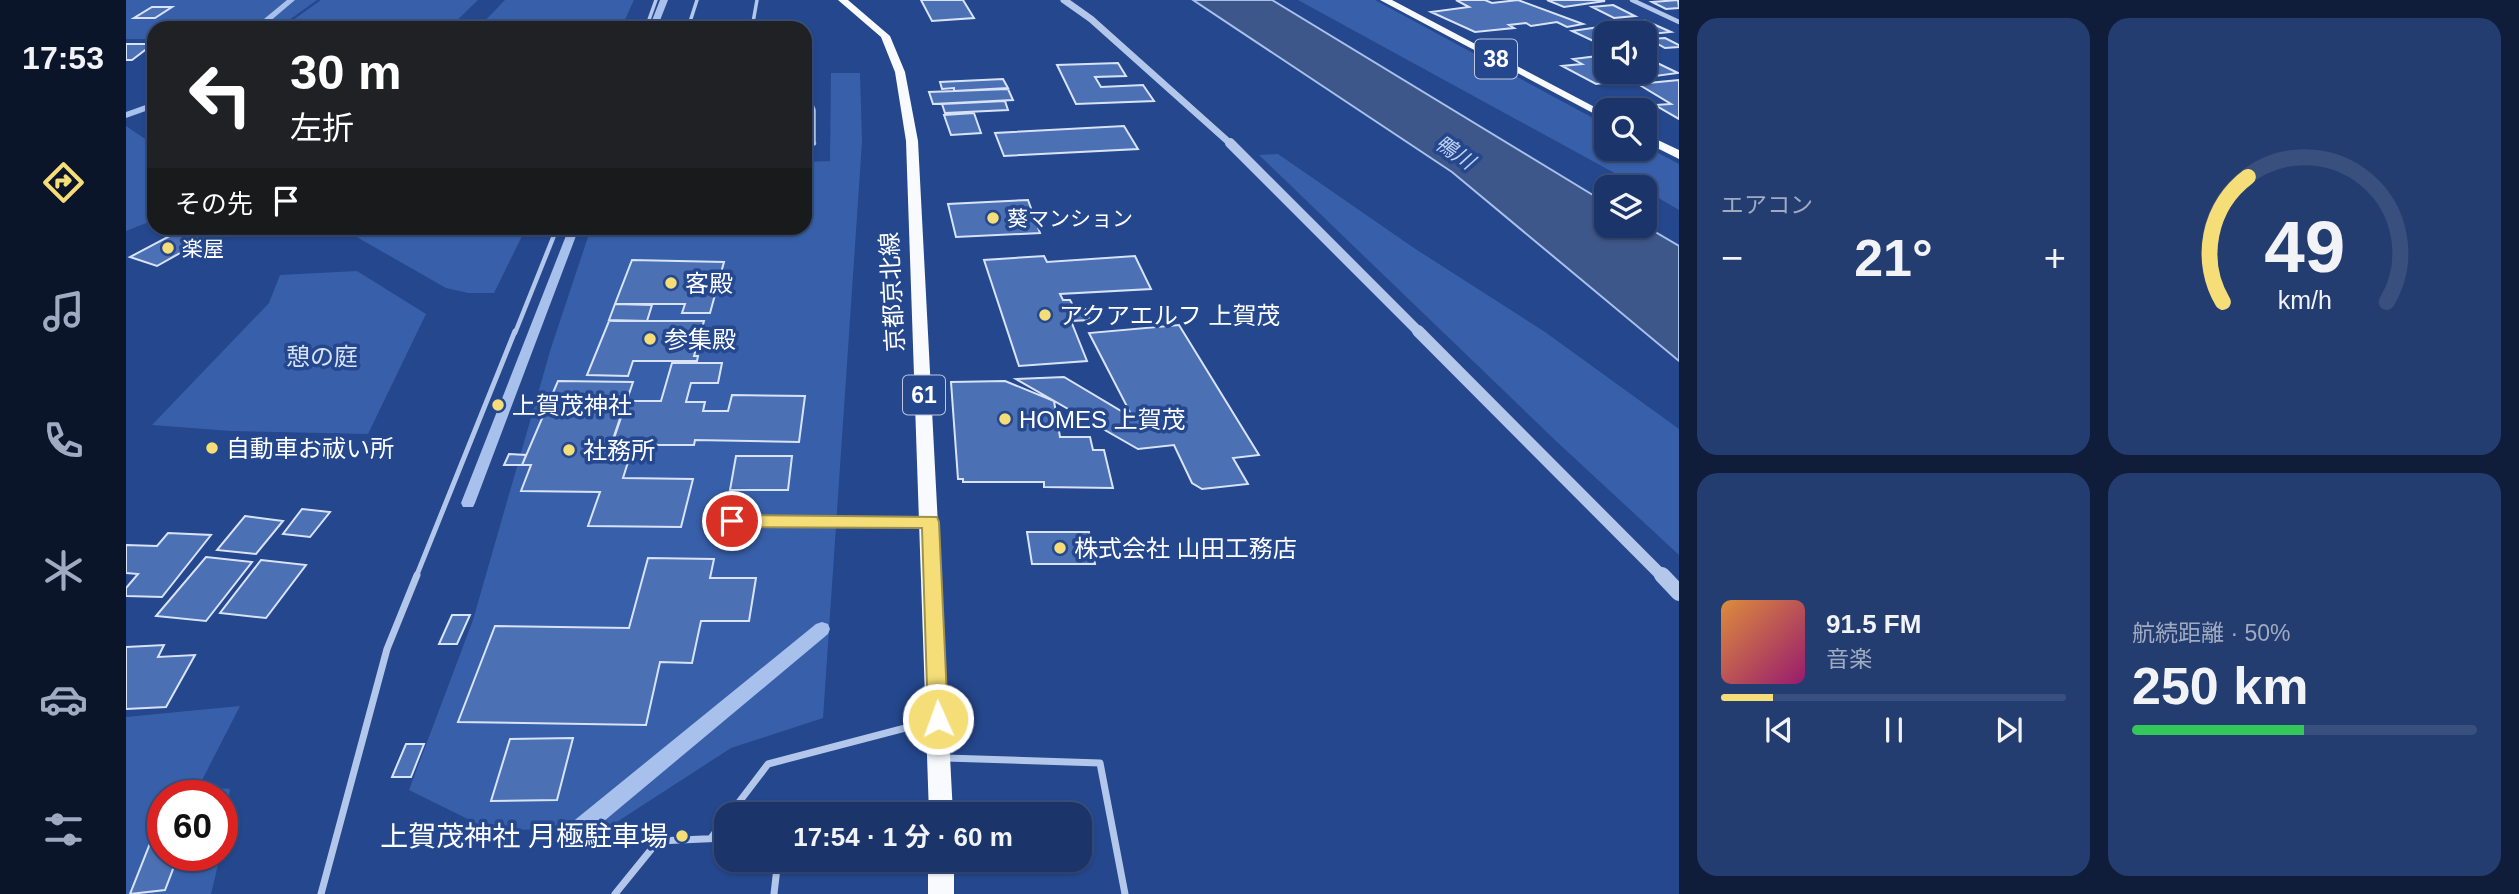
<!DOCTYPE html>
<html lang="ja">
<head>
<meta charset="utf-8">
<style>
	body { margin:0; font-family:Helvetica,"Noto Sans JP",sans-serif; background:#243d70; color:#f1f3f6; height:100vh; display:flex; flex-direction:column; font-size:26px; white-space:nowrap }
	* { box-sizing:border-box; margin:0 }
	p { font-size:23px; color:#a0abc1 }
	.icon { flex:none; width:38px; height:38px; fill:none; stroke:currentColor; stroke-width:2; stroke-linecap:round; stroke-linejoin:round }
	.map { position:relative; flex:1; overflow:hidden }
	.sheet { display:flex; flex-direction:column; gap:18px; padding:18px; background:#0f1d3a; width:840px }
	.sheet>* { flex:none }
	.top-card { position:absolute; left:21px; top:21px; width:665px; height:214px; border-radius:21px; box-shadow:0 2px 5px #0004,0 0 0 2px #39507e; background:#202124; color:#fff; overflow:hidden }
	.tools { position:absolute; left:1468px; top:21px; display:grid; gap:14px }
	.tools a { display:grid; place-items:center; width:63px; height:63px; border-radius:14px; background:#1b356a; box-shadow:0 2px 5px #0004,0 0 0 2px #39507e; font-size:35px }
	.speed { position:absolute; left:21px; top:780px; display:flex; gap:14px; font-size:35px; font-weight:700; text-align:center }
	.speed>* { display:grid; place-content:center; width:91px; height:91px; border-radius:50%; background:#1b356a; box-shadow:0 2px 5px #0004,0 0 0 2px #39507e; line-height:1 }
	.speed .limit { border:10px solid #d22; background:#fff; color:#111 }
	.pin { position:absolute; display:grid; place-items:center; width:60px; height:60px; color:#fff; margin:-30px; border:4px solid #fff; border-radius:50%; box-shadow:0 2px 7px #0007 }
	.me { position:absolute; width:77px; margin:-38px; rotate:358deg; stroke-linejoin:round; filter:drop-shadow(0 0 5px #0008) }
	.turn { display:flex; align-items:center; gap:24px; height:147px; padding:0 28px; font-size:32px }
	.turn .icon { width:91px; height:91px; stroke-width:2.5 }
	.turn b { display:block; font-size:49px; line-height:60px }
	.then { display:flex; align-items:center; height:66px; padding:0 28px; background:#0003; gap:14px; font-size:26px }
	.big { font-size:52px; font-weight:700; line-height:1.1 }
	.sheet .tile { flex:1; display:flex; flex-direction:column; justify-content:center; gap:10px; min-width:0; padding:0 24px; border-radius:21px; background:#243d70 }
	.sheet .dial { align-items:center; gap:0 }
	.dial svg { height:182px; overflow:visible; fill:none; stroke:#39507e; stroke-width:7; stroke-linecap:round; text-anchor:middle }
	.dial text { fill:#f1f3f6; stroke:none }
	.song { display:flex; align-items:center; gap:21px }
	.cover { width:84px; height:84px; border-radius:10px; background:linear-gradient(135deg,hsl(30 70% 55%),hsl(320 70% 35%)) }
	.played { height:7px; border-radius:4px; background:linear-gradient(90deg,#f5de77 15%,#39507e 15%) }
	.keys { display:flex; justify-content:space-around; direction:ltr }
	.heat { display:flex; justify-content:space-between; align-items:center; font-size:38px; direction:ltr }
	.charge { height:10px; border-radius:5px; background:linear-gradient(90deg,#34c759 50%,#39507e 0) }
	.sheet .tiles { flex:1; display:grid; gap:18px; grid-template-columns:repeat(2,1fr) }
	.trip { position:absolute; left:588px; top:802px; width:378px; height:70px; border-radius:21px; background:#1b356a; box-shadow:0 2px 5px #0004,0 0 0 2px #39507e; font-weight:700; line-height:70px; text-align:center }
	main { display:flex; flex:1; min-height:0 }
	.tabs { display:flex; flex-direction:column; width:126px; justify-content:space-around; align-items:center; background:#0b152a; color:#a0abc1 }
	.tabs .icon { width:49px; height:49px }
	.tabs .on { color:#f5de77 }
	.tabs b { font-size:32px; color:#f1f3f6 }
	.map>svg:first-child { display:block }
	.green { fill:#3860aa }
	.water { fill:#3e578a; stroke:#a8c0ec; stroke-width:2 }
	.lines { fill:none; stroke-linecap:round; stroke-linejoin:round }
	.stream { fill:#a8c0ec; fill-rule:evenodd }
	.building { fill:#4c70b4; stroke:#d8e3f8; stroke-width:2 }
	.service-far3 { stroke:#b3c7eb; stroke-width:3.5 }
	.service-far2 { stroke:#b3c7eb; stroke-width:4.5 }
	.service-far1 { stroke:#b3c7eb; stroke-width:5 }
	.service { stroke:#b3c7eb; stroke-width:7 }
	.minor { stroke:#b3c7eb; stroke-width:4.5 }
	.tertiary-far3 { stroke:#b3c7eb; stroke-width:7 }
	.tertiary-far2 { stroke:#b3c7eb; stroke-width:10 }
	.tertiary-far1 { stroke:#b3c7eb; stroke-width:12 }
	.tertiary { stroke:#b3c7eb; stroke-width:16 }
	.primary { fill:#f8fafe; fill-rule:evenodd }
	.route { fill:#f5de77; stroke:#9f904d; stroke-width:2 }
	.poi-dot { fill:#f5de77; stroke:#24478d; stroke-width:2.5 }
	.labels { text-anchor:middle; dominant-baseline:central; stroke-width:7; stroke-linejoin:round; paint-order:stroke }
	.far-water-label { font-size:21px; font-style:italic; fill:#bfd1f2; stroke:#24478d }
	.far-poi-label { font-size:21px; fill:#fff; stroke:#24478d; text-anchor:start }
	.shield { fill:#24478d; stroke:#bdc8dd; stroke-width:2 }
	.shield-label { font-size:23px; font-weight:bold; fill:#fff }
	.poi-label { font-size:24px; fill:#fff; stroke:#24478d; text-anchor:start }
	.street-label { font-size:24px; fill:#fff; stroke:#24478d }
	.park-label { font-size:24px; fill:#d8e3f8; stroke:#24478d }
	.near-poi-label { font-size:28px; fill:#fff; stroke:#24478d; text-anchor:end }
</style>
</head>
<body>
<main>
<nav class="tabs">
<b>17:53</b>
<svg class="icon on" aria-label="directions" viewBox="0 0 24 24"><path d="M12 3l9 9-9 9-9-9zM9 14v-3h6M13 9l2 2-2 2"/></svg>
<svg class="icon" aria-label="music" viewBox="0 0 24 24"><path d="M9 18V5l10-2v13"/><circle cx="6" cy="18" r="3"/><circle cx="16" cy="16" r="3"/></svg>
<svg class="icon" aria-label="phone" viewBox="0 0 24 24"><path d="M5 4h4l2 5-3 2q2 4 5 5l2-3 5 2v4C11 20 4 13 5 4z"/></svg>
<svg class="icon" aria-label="climate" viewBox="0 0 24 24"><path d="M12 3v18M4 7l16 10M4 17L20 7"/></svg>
<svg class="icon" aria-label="car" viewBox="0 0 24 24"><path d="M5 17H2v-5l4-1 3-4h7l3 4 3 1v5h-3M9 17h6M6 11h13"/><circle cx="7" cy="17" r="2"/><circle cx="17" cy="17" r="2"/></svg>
<svg class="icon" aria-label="filters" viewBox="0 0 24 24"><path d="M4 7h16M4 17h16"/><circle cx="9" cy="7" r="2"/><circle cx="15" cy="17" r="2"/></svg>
</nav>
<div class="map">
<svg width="1553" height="894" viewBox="0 0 1553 894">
	<rect width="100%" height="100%" fill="#24478d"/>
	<path class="green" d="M 0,0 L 191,0 L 152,28 L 28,28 L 28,39 L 0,39 Z
		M 195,0 L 352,0 L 323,28 L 156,28 Z
		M 379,0 L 508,0 L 495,28 L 352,28 Z
		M 1172,0 L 1249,0 L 1480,125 L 1480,149 L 1519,149 L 1519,146 L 1553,164 L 1553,210 L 1519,190 L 1519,187 L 1514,187 Z
		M 705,73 L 734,73 L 736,142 L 697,718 L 605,748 L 480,829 L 364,830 L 283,790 L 347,620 L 425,348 L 465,228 L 679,228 L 679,162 L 704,161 Z
		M 0,126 L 28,145 L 28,220 L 0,231 Z
		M 1152,154 L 1288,248 L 1419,332 L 1553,429 L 1553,555 L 1430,441 L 1133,155 Z
		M 215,228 L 400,228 L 368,293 L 342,293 L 320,288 Z
		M 231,271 L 300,314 L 242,434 L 105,431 L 26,425 L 143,303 L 154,275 Z
		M 114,706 L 73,786 L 104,789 L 96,840 L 96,796 L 37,796 L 37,856 L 94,856 L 85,894 L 0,894 L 0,717 Z"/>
	<path class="water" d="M 1067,0 L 1146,0 L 1480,203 L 1480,226 L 1519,226 L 1553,246 L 1553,361 L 1326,172 Z"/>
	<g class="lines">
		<path class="stream" d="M 161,0 L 169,0 L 136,28 L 127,28 Z
			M 534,0 L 542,0 L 531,28 L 523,28 Z
			M 28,102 L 28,108 L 0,118 L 0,112 Z
			M 443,228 L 453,228 L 349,503 L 347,507 L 337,507 L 335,503 Z
			M 696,622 L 702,624 L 704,629 L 702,634 L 453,842 L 446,845 L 439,842 L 436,835 L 439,828 L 690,624 Z"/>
	</g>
	<path class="building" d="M 795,0 L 837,0 L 848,18 L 806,21 Z
		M 1330,0 L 1359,0 L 1366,3 L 1392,0 L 1457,24 L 1441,27 L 1431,22 L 1405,26 L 1400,23 L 1383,25 L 1388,28 L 1349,32 L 1305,12 L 1343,7 Z
		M 1421,0 L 1476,0 L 1479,1 L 1438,7 Z
		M 1552,0 L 1553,8 L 1540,9 L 1526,2 Z
		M 1487,5 L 1509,16 L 1488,18 L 1466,7 Z
		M 26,7 L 46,7 L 29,18 L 8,18 Z
		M 1518,20 L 1545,32 L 1525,34 L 1499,21 Z
		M 1473,27 L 1488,33 L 1480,33 L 1480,47 L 1446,31 Z
		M 1539,38 L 1553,45 L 1553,47 L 1539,48 L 1523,39 Z
		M 0,44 L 27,44 L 6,60 L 0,60 Z
		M 1480,55 L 1480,72 L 1519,72 L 1519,57 L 1552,73 L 1470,84 L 1436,66 L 1456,64 L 1447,59 Z
		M 992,63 L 1000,76 L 969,77 L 975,87 L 1017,85 L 1028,101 L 950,104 L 931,65 Z
		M 877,79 L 882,88 L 828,91 L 828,88 L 816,89 L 814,82 Z
		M 1553,80 L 1553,119 L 1529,105 L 1545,104 L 1512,84 Z
		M 882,89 L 887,100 L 807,104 L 803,92 Z
		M 879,101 L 882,110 L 819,113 L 816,104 Z
		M 848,113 L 855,133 L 825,135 L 818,115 Z
		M 998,126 L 1012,149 L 878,156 L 869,133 Z
		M 902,200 L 914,233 L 830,237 L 822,204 Z
		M 53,231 L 79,239 L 31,266 L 4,257 Z
		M 918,256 L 921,262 L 1009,256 L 1025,289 L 934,294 L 937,300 L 944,300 L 949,309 L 960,309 L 964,320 L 945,321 L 961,361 L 893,366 L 858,260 Z
		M 506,260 L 598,262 L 584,313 L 556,313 L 559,304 L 489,304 Z
		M 489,304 L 526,305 L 521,321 L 483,320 Z
		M 483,321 L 578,321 L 568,356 L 572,356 L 571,361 L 507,361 L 502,376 L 461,375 Z
		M 1053,325 L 1133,455 L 1107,458 L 1122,484 L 1076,489 L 1066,483 L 1048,445 L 1012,449 L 890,379 L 938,377 L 1007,418 L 963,333 Z
		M 546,363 L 596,363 L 592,383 L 565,383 L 560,402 L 579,402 L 577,411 L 602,411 L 606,395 L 679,396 L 673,442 L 569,440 L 568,445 L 485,445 L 500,401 L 535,401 Z
		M 432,381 L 507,382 L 480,462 L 502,462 L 497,478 L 567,479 L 555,527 L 462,526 L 474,492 L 395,491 L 405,465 L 396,465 Z
		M 879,381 L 928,401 L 934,437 L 964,437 L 967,450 L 978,450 L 987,488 L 918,487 L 918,482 L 837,482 L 837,479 L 832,479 L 825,382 Z
		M 383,454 L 400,455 L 396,465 L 378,465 Z
		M 610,456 L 666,456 L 662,490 L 604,490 Z
		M 176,509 L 204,512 L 184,537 L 157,534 Z
		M 119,516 L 157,521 L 130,554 L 91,550 Z
		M 901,532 L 963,532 L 969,564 L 906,564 Z
		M 42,533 L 85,535 L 36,597 L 0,596 L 0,588 L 12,574 L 0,573 L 0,545 L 31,546 Z
		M 80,557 L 126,562 L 80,621 L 30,616 Z
		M 522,558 L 588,559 L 584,578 L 630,578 L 623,621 L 575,621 L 566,663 L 534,662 L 520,725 L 332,722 L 369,626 L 503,628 Z
		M 135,560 L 180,565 L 140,618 L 94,613 Z
		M 326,615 L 344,615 L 331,644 L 313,644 Z
		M 38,645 L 32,657 L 69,655 L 40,707 L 0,709 L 0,647 Z
		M 447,738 L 431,800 L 365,801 L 384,739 Z
		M 280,744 L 298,744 L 285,777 L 266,777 Z
		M 37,839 L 37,856 L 52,856 L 39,890 L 4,894 L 25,841 Z"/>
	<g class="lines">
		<path class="service-far3" d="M 520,28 L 530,0
			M 562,28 L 571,0
			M 626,28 L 631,0
			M 679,88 L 688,110 L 688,144 L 679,144"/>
		<path class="service-far2" d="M 679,144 L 688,143
			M 389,333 L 431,228"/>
		<path class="service-far1" d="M 606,521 L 798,522
			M 290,577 L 389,331"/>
		<path class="service" d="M 820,758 L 974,763 L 999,894
			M 604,814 L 642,764 L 806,721
			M 585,838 L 600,818
			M 195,894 L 261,649 L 291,575
			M 489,894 L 532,841 L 600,838
			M 648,894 L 652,859"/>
		<path class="minor" d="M 1506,0 L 1553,22"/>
		<path class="tertiary-far3" d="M 938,0 L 965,19 L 1106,145"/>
		<path class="tertiary-far2" d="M 1104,143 L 1294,333"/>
		<path class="tertiary-far1" d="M 1292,331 L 1537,577"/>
		<path class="tertiary" d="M 1536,575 L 1553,593"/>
		<path class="primary" d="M 712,0 L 722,0 L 764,36 L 779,72 L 792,141 L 827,814 L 803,814 L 780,141 L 769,72 L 755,37 Z
			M 1254,0 L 1266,0 L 1480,113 L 1480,120 Z
			M 1519,134 L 1553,150 L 1553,159 L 1519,142 Z
			M 802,859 L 828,859 L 828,894 L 802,894 Z"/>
	</g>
	<path class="route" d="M 606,515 L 811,517 L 813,522 L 822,719 L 819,726 L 812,728 L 805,726 L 802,719 L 796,528 L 606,527 L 600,526 L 597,521 L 600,516 Z"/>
	<g class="poi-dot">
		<circle cx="867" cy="218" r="7"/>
		<circle cx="42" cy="248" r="7"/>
		<circle cx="545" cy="283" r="7"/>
		<circle cx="919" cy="315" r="7"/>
		<circle cx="524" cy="339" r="7"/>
		<circle cx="372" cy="405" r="7"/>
		<circle cx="879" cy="419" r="7"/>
		<circle cx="86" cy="448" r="7"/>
		<circle cx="443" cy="450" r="7"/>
		<circle cx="934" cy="548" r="7"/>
		<circle cx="556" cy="836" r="7"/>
	</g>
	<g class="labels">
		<g class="far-water-label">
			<text transform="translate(1329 152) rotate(34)">鴨川</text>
		</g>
		<g class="far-poi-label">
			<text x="881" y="218">葵マンション</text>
			<text x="56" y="248">楽屋</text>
		</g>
		<g class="shield">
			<rect x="1349" y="39.5" width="42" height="39" rx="5"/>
			<rect x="777" y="375.5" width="42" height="39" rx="5"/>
		</g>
		<g class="shield-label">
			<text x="1370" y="59">38</text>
			<text x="798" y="395">61</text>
		</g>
		<g class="poi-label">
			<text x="559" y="283">客殿</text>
			<text x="933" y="315">アクアエルフ 上賀茂</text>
			<text x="538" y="339">参集殿</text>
			<text x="386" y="405">上賀茂神社</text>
			<text x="893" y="419">HOMES 上賀茂</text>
			<text x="100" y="448">自動車お祓い所</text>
			<text x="457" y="450">社務所</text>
			<text x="948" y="548">株式会社 山田工務店</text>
		</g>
		<g class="street-label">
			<text transform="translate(766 292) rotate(-93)">京都京北線</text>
		</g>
		<g class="park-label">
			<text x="196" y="356">憩の庭</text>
		</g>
		<g class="near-poi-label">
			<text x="542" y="836">上賀茂神社 月極駐車場</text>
		</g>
	</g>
</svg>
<div class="tools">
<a><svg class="icon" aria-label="sound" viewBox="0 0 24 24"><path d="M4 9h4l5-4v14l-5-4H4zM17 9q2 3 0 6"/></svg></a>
<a><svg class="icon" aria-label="search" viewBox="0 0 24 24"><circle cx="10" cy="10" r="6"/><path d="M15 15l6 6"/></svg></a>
<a><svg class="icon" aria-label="layers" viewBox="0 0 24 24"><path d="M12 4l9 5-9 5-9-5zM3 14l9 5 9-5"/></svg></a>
</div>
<div class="speed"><div class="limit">60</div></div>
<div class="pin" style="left:606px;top:521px;background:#d93025"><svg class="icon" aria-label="arrive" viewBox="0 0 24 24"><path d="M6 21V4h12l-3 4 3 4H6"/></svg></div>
<svg class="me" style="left:812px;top:719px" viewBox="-20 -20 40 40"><circle r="17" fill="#f5de77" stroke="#fff" stroke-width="3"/><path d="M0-11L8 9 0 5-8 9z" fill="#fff"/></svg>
<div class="trip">17:54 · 1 分 · 60 m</div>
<div class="top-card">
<div class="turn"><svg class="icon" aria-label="left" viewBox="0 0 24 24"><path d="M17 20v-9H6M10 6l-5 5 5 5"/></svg><div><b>30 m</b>左折</div></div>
<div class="then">その先<svg class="icon" aria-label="arrive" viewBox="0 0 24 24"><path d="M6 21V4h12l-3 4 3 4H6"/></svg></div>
</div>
</div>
<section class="sheet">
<div class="tiles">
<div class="tile"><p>エアコン</p>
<div class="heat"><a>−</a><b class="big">21°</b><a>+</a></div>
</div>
<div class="tile dial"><svg viewBox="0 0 100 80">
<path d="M14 69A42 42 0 1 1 86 69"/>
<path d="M14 69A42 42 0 0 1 25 14" stroke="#f5de77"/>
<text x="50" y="56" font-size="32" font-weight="700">49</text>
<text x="50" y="72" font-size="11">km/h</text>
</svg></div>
<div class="tile">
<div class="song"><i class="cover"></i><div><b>91.5 FM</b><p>音楽</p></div></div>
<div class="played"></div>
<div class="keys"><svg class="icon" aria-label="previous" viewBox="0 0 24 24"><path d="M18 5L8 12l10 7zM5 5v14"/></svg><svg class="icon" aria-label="pause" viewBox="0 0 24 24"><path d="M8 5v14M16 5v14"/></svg><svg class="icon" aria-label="next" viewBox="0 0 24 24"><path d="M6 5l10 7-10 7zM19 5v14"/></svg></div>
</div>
<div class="tile"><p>航続距離 · 50%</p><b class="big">250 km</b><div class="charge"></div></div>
</div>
</section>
</main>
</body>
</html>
